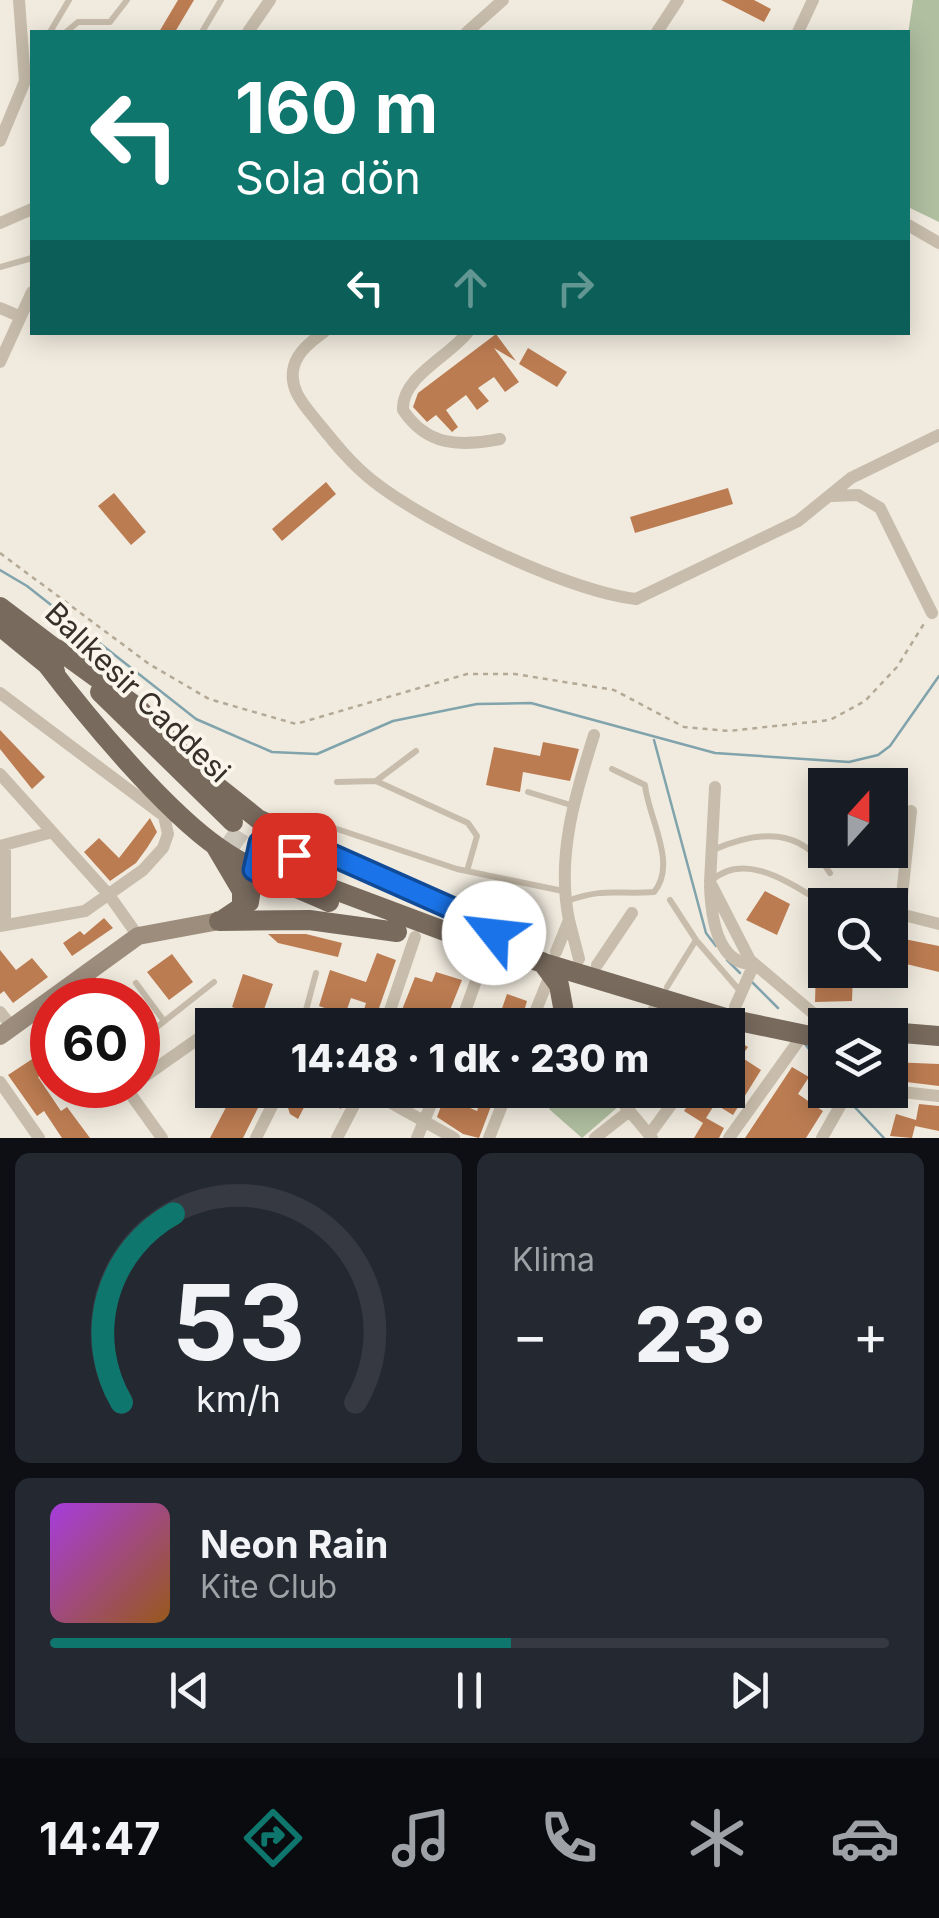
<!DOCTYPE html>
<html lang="tr">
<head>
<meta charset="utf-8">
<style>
	body { margin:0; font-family:Inter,sans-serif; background:#242831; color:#f1f3f6; height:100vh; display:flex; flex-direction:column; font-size:38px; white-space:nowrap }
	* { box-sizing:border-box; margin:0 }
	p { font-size:32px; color:#9ea1a6 }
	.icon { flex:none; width:55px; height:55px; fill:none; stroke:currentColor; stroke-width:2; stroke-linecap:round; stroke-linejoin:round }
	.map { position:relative; height:1138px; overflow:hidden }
	.side { display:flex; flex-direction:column; gap:15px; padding:15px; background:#0d0f14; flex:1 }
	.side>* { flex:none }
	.hud { position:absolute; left:30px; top:30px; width:880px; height:305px; border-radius:0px; box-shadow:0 5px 25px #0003; background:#0f766e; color:#fff; overflow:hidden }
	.needle { width:65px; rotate:21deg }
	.tools { position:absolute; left:808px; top:768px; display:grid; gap:20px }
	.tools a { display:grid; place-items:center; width:100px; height:100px; border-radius:0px; background:#171b24; box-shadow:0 5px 25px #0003; font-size:50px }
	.speed { position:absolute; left:30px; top:978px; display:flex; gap:20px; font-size:50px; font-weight:700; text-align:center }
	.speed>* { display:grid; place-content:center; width:130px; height:130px; border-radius:50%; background:#171b24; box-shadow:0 5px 25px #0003; line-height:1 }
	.speed .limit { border:15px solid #d22; background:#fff; color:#111 }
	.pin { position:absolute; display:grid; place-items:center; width:85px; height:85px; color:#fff; margin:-42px; border-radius:20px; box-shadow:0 5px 15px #0006 }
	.me { position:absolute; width:110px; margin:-55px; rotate:299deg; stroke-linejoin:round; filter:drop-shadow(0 0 8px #0008) }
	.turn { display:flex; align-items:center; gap:35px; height:210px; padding:0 40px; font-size:45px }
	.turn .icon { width:130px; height:130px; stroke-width:2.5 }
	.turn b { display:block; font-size:70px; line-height:85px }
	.lanes { display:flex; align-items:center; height:95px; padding:0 40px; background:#0003; justify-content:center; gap:50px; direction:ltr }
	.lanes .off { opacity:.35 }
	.big { font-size:75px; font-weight:800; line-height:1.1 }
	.side .tile { flex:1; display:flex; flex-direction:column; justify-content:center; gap:15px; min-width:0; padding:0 35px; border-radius:15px; background:#242831 }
	.side .dial { align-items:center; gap:0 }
	.dial svg { height:260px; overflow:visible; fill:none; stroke:#363941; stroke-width:7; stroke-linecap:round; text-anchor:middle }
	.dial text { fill:#f1f3f6; stroke:none }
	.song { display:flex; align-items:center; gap:30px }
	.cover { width:120px; height:120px; border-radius:15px; background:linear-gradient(135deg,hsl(280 70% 55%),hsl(30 70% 35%)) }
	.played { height:10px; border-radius:5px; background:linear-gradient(90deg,#0f766e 55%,#363941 55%) }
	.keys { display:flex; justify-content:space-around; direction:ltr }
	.heat { display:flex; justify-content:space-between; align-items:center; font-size:55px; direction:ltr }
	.side .tiles { flex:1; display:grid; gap:15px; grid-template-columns:1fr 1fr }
	.tile:last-child { grid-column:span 2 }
	.trip { position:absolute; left:195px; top:1008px; width:550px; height:100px; border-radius:0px; background:#171b24; box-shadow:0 5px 25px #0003; font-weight:800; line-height:100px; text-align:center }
	.tab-bar { display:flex; height:160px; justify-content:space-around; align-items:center; background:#090b0e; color:#9ea1a6 }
	.tab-bar .icon { width:70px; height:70px }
	.tab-bar .on { color:#0f766e }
	.tab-bar b { font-size:45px; color:#f1f3f6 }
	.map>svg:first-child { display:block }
	.green { fill:#b0bfa0 }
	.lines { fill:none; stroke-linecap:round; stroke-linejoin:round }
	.stream { stroke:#80a3ac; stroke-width:2.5 }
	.building { fill:#bc7c52 }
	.primary-tunnel { stroke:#ccc6bb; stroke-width:20; stroke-dasharray:20 10; stroke-linecap:butt }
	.path { stroke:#b4a896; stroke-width:2.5; stroke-dasharray:5 5; stroke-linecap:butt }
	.service { stroke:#c8bdac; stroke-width:6 }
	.minor { stroke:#c8bdac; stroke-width:12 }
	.secondary { stroke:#9c8d7d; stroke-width:18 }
	.primary { stroke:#786a5d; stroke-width:20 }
	.route-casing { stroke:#114b97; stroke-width:25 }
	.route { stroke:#1a73e8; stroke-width:18 }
	.labels { text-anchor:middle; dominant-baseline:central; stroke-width:8; stroke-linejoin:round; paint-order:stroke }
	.street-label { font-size:30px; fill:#37302a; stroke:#f9f5eb }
</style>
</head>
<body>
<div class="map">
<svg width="939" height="1138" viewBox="0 0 939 1138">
	<rect width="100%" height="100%" fill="#f1ebdf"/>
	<path class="green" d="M 913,0 L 939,0 L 939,222 L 908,207 L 908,34 Z
		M 563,1090 L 608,1090 L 619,1106 L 582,1138 L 549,1109 Z"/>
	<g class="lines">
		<path class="stream" d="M 0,570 L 27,586 L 196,719 L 272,752 L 317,754 L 393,721 L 477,704 L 531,703 L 715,753 L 849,762 L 878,755 L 890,746 L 939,676
			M 654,740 L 706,933 L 716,946
			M 727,960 L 740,973
			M 752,982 L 778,1008
			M 805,1044 L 825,1070
			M 849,1101 L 884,1138"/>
	</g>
	<path class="building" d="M 178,0 L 194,0 L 175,32 L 159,32 Z
		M 721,0 L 754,0 L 771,9 L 764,22 Z
		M 496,334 L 516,361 L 494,348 L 519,382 L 505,392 L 494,377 L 478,388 L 489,401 L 477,410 L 466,395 L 446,410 L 458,427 L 452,432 L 436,415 L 427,422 L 413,407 L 418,393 Z
		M 528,348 L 567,372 L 557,387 L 519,364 Z
		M 326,482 L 336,494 L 282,541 L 272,529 Z
		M 728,488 L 733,504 L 635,533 L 630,517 Z
		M 114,493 L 146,532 L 131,545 L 98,506 Z
		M 0,730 L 45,777 L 32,789 L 0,749 Z
		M 543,742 L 579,749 L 570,781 L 523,772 L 520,792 L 486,785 L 494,747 L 540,756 Z
		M 150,818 L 157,832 L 147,848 L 136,863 L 110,881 L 84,852 L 99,838 L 119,858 Z
		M 765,891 L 790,904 L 777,935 L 746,920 Z
		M 104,918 L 113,928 L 72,956 L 63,943 L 80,931 L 84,935 Z
		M 268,934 L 306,934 L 342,943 L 338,957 L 278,943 Z
		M 894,937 L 939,946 L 939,972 L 890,960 Z
		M 0,950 L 16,970 L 32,958 L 48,977 L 13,1003 L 4,991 L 0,994 Z
		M 377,953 L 396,960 L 373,1025 L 359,1025 L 366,1003 L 351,998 L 345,1015 L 319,1006 L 330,970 L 366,982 Z
		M 172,954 L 193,982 L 169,1000 L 147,972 Z
		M 816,968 L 853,973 L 852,1001 L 815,1002 Z
		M 436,972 L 462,980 L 444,1025 L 396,1025 L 415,977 L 432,982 Z
		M 243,974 L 273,984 L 261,1018 L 232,1007 Z
		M 507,994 L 527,1001 L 520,1025 L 471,1025 L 476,1009 L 499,1017 Z
		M 728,1035 L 748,1047 L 741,1057 L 761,1070 L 733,1115 L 715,1104 L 706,1118 L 724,1128 L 719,1138 L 694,1138 L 703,1123 L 684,1111 L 697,1090 L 728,1090 Z
		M 52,1046 L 52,1066 L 38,1077 L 61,1111 L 67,1107 L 90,1138 L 62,1138 L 44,1111 L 37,1116 L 8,1075 Z
		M 890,1062 L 939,1064 L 939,1086 L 890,1080 Z
		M 792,1067 L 809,1077 L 798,1094 L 823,1111 L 806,1138 L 745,1138 Z
		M 235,1090 L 267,1090 L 243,1138 L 210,1138 Z
		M 297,1090 L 341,1090 L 349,1094 L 341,1109 L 311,1094 L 298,1119 L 290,1114 L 288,1108 Z
		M 447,1090 L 467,1090 L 463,1105 L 477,1111 L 484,1090 L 496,1093 L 479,1138 L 463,1134 L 437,1117 Z
		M 919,1104 L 939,1106 L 939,1131 L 915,1126 L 912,1138 L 890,1136 L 896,1114 L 916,1120 Z"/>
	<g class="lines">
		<path class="primary-tunnel" d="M 226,834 L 268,862 L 319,884"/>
		<path class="path" d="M 0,553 L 149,664 L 209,699 L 296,724 L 467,674 L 515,674 L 614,690 L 684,727 L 729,731 L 830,720 L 865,701 L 897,667 L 925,622"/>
		<path class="service" d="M 50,32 L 69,0
			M 66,32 L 78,22 L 110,22 L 127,0
			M 202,32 L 221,0
			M 0,267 L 32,258
			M 376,781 L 468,823 L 477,836 L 467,871
			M 337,782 L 376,781 L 416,751
			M 528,792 L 574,806
			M 331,827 L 457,869 L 563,891
			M 713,850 C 759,830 801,827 830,873
			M 711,881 C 746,849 793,886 827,905
			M 670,900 L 696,940 L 740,991
			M 567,901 C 607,887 616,895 654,892 C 678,864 648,817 645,785 L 612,769
			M 136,983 L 164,1021
			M 667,987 L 696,940
			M 302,1025 L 316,973
			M 138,1042 L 214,982"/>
		<path class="minor" d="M 248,32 L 270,0
			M 467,32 L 503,0
			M 657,32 L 678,0
			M 798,32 L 813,0
			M 0,141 L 25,81 L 19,0
			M 0,223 L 32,209
			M 908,225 L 939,243
			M 0,308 L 19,316
			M 324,332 C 312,341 298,351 294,366 C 288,388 303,404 316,420 C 333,441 351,464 373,481 C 427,524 568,591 636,599 L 798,521 L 851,478 L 939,435
			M 468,332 C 450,356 401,377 403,410 C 427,446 459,447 500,439
			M 0,362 L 32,292
			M 833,496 L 858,495 L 880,508 L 932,613
			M 0,693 L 164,816 L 168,834 L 163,848 L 143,870 L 85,911 L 0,926
			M 0,774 L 109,895 L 138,936
			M 715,787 L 710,882 L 750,960 L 827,1025
			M 911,811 L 900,914 L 939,924
			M 0,846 L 49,833
			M 710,886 C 711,914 716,965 754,964 L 735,1007
			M 569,920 C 556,857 575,795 594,735
			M 5,923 L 5,845
			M 556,952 L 569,920 L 579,959
			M 597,965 L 632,913
			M 0,1012 L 12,1027
			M 385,1025 L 415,937
			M 460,1025 L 489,945
			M 530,1025 L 551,973
			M 642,1025 L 663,998
			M 138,1081 L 212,1029
			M 0,1082 L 39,1138
			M 124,1085 L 162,1138
			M 368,1090 L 454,1138
			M 612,1090 L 652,1138
			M 883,1090 L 939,1096
			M 649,1135 L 682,1090
			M 256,1138 L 280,1090
			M 337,1138 L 362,1090
			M 417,1138 L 437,1090
			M 489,1138 L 508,1090
			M 595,1138 L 628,1112
			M 729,1138 L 802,1036
			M 822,1138 L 849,1090"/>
		<path class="secondary" d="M 0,1036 L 138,936 L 219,921"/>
		<path class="primary" d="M 0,607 L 66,657
			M 0,626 L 55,671
			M 57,649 L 137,707 L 199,772 L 258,819 L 460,912 L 494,933
			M 45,662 C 87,717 163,809 219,848 C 253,872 291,885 329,902
			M 100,692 L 233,822
			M 216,847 L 242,891 L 242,909
			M 319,884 L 471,941 L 729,1019 L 825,1039
			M 271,887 L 292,863 L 293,838
			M 219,921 L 309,920 L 397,932
			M 221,921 L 249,902 L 257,847 L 280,832
			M 542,962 L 559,985 L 565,1018
			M 890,1032 L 939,1036"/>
	</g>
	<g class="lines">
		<g class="route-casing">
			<path id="route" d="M 294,855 L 278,881 L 254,870 L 260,843 L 280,832 L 460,912 L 494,933"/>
		</g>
		<use href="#route" class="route"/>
	</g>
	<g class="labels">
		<g class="street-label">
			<text transform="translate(138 692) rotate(44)">Balıkesir Caddesi</text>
		</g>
	</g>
</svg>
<div class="tools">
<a><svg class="needle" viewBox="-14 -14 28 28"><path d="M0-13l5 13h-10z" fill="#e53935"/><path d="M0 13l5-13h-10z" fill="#9ea1a6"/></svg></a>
<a><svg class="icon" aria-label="search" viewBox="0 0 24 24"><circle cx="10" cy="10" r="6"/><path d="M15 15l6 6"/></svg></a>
<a><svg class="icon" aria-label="layers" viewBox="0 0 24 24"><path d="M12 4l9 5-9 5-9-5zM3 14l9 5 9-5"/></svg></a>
</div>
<div class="speed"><div class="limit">60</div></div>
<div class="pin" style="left:294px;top:855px;background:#d93025"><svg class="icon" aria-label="arrive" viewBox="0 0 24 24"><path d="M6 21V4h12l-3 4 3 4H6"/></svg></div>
<svg class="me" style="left:494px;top:933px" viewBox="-20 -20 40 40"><circle r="19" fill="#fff"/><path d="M0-13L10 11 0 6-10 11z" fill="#1a73e8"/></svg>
<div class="trip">14:48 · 1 dk · 230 m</div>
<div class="hud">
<div class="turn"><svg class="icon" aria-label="left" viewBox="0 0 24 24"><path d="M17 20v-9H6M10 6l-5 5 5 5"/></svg><div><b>160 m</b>Sola dön</div></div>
<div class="lanes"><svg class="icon" aria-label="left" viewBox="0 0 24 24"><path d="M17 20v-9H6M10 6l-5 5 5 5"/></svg><svg class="icon off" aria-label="ahead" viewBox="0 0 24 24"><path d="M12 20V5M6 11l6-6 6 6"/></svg><svg class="icon off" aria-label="right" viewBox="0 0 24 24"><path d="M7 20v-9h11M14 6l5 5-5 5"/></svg></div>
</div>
</div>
<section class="side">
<div class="tiles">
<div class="tile dial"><svg viewBox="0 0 100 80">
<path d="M14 69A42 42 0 1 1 86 69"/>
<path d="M14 69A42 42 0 0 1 30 11" stroke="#0f766e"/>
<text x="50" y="56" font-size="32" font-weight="700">53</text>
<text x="50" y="72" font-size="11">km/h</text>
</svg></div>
<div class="tile"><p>Klima</p>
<div class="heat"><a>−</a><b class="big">23°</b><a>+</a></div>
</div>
<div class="tile">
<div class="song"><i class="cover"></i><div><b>Neon Rain</b><p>Kite Club</p></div></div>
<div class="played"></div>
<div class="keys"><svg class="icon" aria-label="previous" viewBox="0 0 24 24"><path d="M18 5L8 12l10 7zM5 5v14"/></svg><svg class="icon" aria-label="pause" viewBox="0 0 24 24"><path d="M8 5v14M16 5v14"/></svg><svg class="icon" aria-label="next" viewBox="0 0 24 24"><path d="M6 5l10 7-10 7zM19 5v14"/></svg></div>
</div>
</div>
</section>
<nav class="tab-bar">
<b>14:47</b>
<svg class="icon on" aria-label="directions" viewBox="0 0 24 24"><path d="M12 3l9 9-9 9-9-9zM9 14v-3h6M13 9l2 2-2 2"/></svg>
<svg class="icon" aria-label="music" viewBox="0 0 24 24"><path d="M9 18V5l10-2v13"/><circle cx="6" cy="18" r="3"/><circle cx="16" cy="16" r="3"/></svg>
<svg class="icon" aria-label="phone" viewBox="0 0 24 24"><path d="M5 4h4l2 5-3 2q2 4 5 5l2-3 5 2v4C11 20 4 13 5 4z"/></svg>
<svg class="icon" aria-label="climate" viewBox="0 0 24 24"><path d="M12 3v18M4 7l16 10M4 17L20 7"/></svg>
<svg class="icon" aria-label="car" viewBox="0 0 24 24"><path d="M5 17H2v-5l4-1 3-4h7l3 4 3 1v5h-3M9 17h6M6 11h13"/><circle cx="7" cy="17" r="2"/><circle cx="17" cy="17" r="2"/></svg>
</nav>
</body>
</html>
